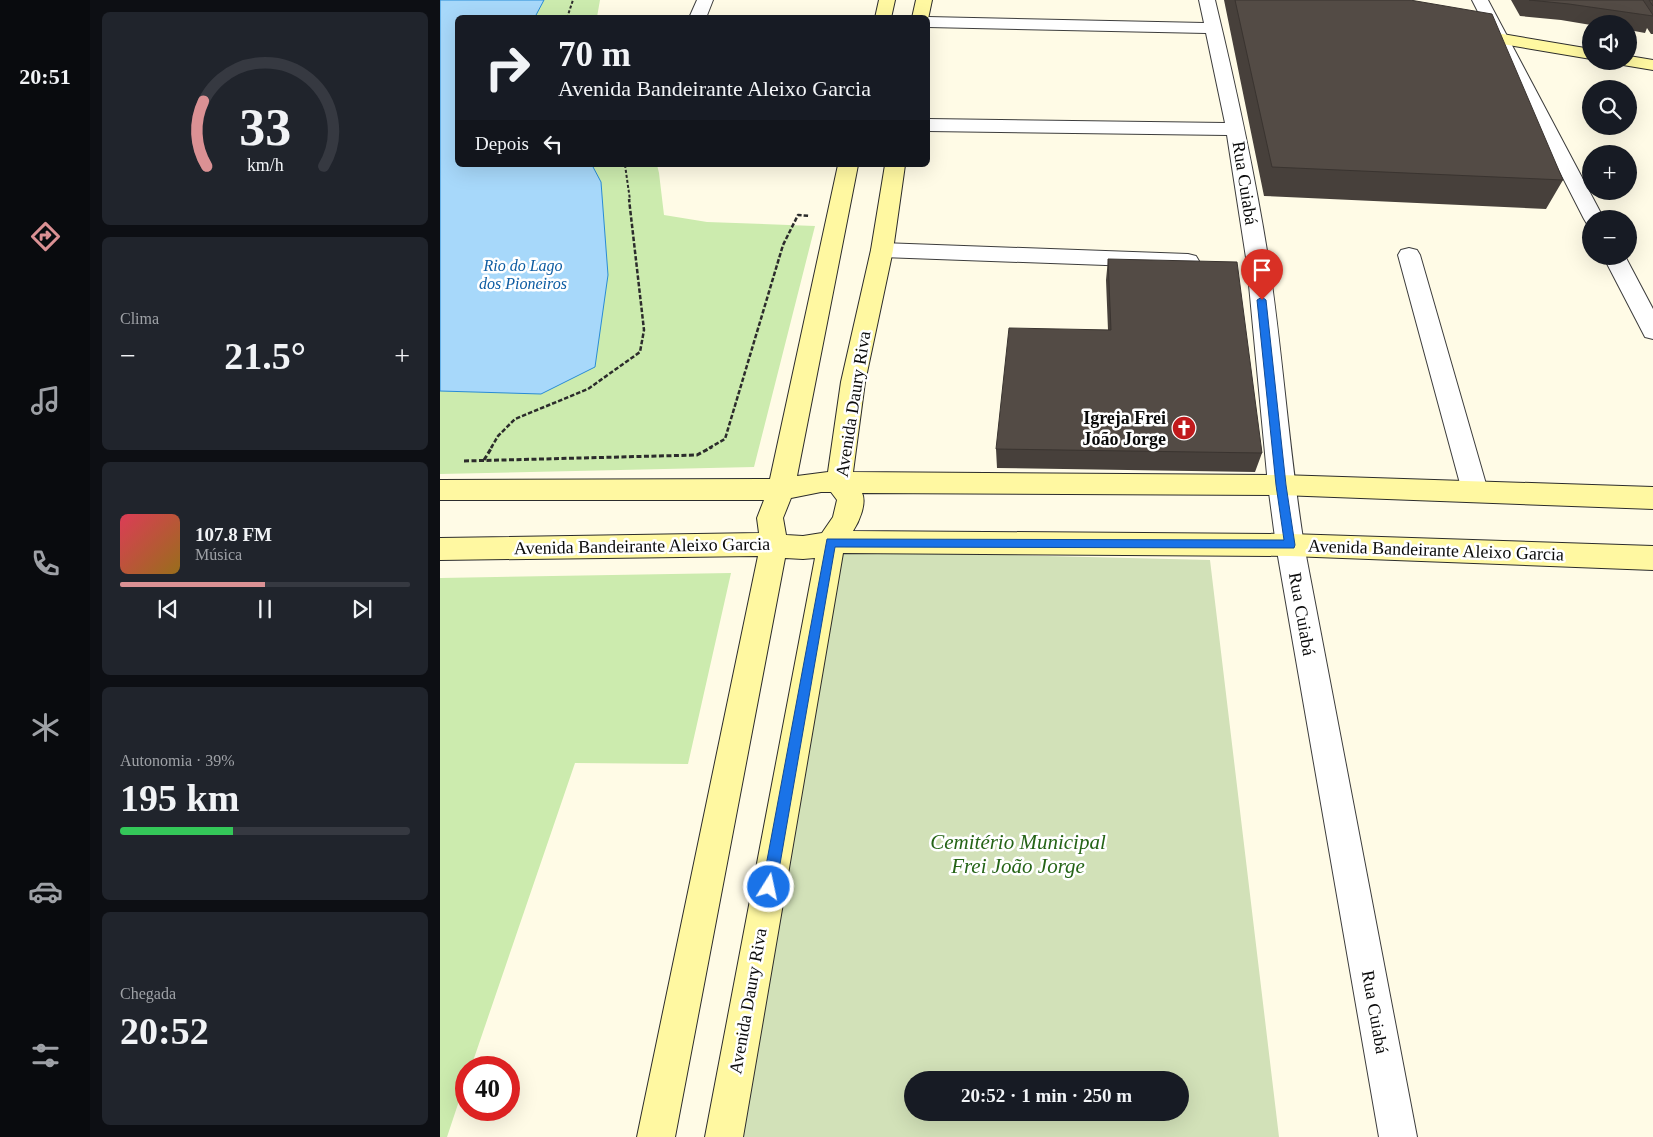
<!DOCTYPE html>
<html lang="pt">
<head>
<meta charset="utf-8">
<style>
	body { margin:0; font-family:"Times New Roman",serif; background:#20242c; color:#f1f3f6; height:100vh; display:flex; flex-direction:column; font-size:19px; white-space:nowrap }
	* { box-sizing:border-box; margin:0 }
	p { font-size:16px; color:#9ea1a6 }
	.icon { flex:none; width:28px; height:28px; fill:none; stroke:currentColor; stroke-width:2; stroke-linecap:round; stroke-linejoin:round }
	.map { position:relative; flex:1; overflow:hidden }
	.side { display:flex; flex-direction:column; gap:12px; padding:12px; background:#0d0f14; width:350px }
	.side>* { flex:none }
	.guide { position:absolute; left:15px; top:15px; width:475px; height:152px; border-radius:8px; box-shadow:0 5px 20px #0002; background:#171b24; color:#f1f3f6; overflow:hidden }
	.fabs { position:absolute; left:1142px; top:15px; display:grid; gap:10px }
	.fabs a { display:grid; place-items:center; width:55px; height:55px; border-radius:50%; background:#171b24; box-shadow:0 5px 20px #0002; font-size:25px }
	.speed { position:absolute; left:15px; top:1056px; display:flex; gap:10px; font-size:25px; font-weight:700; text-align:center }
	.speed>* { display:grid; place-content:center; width:65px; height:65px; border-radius:50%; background:#171b24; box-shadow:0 5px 20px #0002; line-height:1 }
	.speed .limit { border:8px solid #d22; background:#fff; color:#111 }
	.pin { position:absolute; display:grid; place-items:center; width:42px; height:42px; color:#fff; margin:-51px -21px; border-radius:50% 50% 50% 0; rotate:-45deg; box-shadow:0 0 5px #0007 }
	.pin .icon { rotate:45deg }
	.me { position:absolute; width:55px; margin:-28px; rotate:10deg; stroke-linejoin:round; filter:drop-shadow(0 0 4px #0008) }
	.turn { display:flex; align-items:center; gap:18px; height:105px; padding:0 20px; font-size:22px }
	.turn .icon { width:65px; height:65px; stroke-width:2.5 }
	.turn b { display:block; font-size:35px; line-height:42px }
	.then { display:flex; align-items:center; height:48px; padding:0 20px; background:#0003; gap:10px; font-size:19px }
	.big { font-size:38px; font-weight:800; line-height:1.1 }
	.side .tile { flex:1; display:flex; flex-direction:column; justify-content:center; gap:8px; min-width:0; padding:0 18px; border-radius:8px; background:#20242c }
	.side .dial { align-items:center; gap:0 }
	.dial svg { height:130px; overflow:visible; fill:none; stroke:#363941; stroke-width:7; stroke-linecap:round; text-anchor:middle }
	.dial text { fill:#f1f3f6; stroke:none }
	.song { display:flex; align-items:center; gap:15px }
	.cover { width:60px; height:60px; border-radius:8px; background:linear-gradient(135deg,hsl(350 70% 55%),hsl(40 70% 35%)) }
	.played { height:5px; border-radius:2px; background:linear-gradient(90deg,#db9194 50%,#363941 50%) }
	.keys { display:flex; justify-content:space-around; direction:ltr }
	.heat { display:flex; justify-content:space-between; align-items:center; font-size:28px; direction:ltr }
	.charge { height:8px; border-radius:4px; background:linear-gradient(90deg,#34c759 39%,#363941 0) }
	.trip { position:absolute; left:464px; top:1071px; width:285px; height:50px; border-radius:25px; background:#171b24; box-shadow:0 5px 20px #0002; font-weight:800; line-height:50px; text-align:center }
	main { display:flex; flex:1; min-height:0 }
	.tab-bar { display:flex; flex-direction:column; width:90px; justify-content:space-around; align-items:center; background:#090b0e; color:#9ea1a6 }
	.tab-bar .icon { width:35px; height:35px }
	.tab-bar .selected { color:#db9194 }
	.tab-bar b { font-size:22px; color:#f1f3f6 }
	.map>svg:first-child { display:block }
	.green { fill:#ccebae }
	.cemetery { fill:#d2e1b8; fill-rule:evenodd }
	.water { fill:#a7d8fa; stroke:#298bd6 }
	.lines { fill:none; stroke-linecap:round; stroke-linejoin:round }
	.street-casing { stroke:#3d3d3d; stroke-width:2 }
	.secondary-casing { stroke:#2c2c2c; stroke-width:2 }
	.path-far2 { stroke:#2c2c2c; stroke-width:2; stroke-dasharray:3 2; stroke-linecap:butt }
	.path-far1 { stroke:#2c2c2c; stroke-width:2.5; stroke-dasharray:4.5 2; stroke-linecap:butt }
	.path { stroke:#2c2c2c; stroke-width:3; stroke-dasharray:5 2.5; stroke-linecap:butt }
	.street { fill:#fff; fill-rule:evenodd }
	.secondary { fill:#fff8a1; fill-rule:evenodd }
	.wall { fill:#47403b }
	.building { fill:#534b45; stroke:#3a3430 }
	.route { fill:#1a73e8; stroke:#114b97 }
	.labels { text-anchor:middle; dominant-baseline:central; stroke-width:5; stroke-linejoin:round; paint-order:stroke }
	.far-water-label { font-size:16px; font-style:italic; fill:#0d5ca2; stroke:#fff }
	.street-label { font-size:18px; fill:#0a0a0a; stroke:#fff }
	.poi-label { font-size:18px; font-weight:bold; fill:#0a0a0a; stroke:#fff; text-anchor:end }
	.near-park-label { font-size:21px; font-style:italic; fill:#256417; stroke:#fff }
</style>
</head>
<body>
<main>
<nav class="tab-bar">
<b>20:51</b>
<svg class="icon selected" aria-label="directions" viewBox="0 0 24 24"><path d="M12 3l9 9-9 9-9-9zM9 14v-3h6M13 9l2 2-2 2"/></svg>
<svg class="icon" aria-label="music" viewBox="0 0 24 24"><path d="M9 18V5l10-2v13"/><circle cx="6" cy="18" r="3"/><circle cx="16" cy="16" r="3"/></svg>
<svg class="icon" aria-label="phone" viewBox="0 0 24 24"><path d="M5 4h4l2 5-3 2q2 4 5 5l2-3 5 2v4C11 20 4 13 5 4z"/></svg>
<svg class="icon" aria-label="climate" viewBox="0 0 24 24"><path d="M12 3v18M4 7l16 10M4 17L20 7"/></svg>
<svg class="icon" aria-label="car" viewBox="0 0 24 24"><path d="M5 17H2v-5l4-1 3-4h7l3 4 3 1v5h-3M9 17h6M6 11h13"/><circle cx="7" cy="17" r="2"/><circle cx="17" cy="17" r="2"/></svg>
<svg class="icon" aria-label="filters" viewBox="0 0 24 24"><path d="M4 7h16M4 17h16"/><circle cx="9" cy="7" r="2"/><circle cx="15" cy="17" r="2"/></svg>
</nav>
<section class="side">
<div class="tile dial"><svg viewBox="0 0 100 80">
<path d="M14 69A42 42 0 1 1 86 69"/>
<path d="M14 69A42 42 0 0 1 12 29" stroke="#db9194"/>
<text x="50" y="56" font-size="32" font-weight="700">33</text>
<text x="50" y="72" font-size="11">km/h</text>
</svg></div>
<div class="tile"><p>Clima</p>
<div class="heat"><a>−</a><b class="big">21.5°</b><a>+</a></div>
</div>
<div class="tile">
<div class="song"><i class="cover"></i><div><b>107.8 FM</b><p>Música</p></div></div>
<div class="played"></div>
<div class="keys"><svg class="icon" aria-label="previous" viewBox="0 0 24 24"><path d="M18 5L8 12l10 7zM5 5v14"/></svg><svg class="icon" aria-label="pause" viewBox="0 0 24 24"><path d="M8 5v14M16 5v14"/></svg><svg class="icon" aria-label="next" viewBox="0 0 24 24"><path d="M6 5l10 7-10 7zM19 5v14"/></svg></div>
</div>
<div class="tile"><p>Autonomia · 39%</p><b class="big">195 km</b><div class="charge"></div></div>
<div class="tile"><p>Chegada</p><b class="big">20:52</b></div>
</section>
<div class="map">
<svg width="1213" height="1137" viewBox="0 0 1213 1137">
	<rect width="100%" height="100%" fill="#fffbe6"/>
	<path class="green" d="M 0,0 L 160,0 L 157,17 L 18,18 L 18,165 L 217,165 L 219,173 L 224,215 L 267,222 L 375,226 L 314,467 L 0,474 Z
		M 291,573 L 248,764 L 135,763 L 31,1067 L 26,1068 L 26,1080 L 7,1137 L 0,1137 L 0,578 Z"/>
	<path class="cemetery" d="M 399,551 L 770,560 L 839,1137 L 303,1137 ZM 472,1080 L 740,1080 L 740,1112 L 472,1112 Z"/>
	<path class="water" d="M 0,0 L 104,0 L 95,17 L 18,18 L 18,165 L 152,165 L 161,182 L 168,275 L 155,367 L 101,394 L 0,391 Z"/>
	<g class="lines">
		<g class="street-casing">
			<path id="street" d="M 257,0 L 273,0 L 266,18 L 249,18 Z
				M 759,0 L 775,0 C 796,87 815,174 829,263 C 843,357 849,451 864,545 L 977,1137 L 939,1137 L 836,545 L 828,485 L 807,264 L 787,135 L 488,131 L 488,119 L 785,123 L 766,33 L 488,27 L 488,18 L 486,18 L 488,17 L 764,23 Z
				M 1032,0 L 1048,0 L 1164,219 L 1151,219 L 1151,225 L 1147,224 L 1144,219 Z
				M 442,243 L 748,254 L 756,256 L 759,261 L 756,266 L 748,268 L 442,257 L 434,255 L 431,250 L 434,245 Z
				M 969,248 L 977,250 L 980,255 L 1048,491 L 1044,498 L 1035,502 L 1026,498 L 1022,491 L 958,255 L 961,250 Z
				M 1163,256 L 1185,256 L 1213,309 L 1213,339 L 1205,337 Z"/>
		</g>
		<g class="secondary-casing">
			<path id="secondary" d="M 439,0 L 455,0 L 451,18 L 435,18 Z
				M 476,0 L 492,0 L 488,19 L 488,18 L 472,18 Z
				M 1027,28 L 1151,49 L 1151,59 L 1021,37 L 1019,33 L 1021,29 Z
				M 1189,56 L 1213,60 L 1213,70 L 1183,65 L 1180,61 L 1189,61 Z
				M 398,165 L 418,165 L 357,476 L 388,472 L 401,382 L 431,250 L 445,165 L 465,165 L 453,250 L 425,382 L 413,472 L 841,475 L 1213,487 L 1213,509 L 841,495 L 422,493 C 427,503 419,522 413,531 L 850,534 L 1213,546 L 1213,570 L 850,556 L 403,553 L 303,1137 L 265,1137 L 375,558 L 363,559 L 345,558 L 235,1137 L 197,1137 L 318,556 L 0,560 L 0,538 L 319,533 L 317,518 L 324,500 L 0,500 L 0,480 L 330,479 ZM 381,492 L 391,492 L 397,500 L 393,517 L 382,533 L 363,536 L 346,535 L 343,518 L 351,498 Z"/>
		</g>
		<path class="path-far2" d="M 127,18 L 133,0
			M 185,165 L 190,200"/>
		<path class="path-far1" d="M 51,448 L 58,436 L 75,419 L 148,389 L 200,352 L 204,330 L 189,199
			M 269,448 L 285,439 L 343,245 L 358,215 L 370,216"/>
		<path class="path" d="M 44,460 L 52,447
			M 24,461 L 257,455 L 272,447"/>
		<use href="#street" class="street"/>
		<use href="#secondary" class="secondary"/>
	</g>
	<path class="wall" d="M 784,0 L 970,0 L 1123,180 L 1106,209 L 824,196 Z
		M 1071,0 L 1213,0 L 1213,34 L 1211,34 L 1207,28 L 1205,33 L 1189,30 L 1189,24 L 1151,24 L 1151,25 L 1121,20 L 1080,16 Z
		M 668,259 L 822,453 L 815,472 L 557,468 L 556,449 L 668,330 L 666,280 Z"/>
	<path class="building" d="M 795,0 L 970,0 L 1052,14 L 1123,180 L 832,167 Z
		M 1089,0 L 1203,0 L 1213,15 L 1213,16 L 1129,4 Z
		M 1209,0 L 1213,0 L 1213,6 Z
		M 668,259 L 797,262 L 822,453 L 556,449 L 569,328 L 671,330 Z"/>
	<path class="route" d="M 822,297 L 826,300 L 846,485 L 855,545 L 854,548 L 395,547 L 336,887 L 334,892 L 329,894 L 324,892 L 322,887 L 387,539 L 844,540 L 836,485 L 817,300 Z"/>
	<defs>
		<g id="church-disc" transform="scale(1.25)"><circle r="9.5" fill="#c11a1c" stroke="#fff"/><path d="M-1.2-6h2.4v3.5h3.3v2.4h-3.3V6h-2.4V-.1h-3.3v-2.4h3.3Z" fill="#fff"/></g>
	</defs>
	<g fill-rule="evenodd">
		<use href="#church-disc" x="744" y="428"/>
	</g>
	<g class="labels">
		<g class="far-water-label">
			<text x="83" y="265">Rio do Lago<tspan x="83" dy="18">dos Pioneiros</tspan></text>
		</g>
		<g class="street-label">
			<text transform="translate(805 183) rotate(81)">Rua Cuiabá</text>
			<text transform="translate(413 404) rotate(-81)">Avenida Daury Riva</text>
			<text transform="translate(202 546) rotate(-1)">Avenida Bandeirante Aleixo Garcia</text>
			<text transform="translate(996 550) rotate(2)">Avenida Bandeirante Aleixo Garcia</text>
			<text transform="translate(862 614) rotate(80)">Rua Cuiabá</text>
			<text transform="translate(308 1001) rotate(-80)">Avenida Daury Riva</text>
			<text transform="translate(935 1012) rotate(80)">Rua Cuiabá</text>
		</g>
		<g class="poi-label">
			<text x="726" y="418">Igreja Frei<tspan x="726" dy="21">João Jorge</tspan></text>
		</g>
		<g class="near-park-label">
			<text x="578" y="842">Cemitério Municipal<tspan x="578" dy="24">Frei João Jorge</tspan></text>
		</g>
	</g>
</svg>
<div class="fabs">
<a><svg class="icon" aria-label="sound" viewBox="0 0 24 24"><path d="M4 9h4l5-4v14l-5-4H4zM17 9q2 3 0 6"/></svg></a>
<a><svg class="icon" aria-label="search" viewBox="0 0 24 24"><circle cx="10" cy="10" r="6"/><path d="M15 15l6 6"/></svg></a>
<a>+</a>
<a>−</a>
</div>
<div class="speed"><div class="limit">40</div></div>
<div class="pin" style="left:822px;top:300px;background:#d93025"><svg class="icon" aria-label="arrive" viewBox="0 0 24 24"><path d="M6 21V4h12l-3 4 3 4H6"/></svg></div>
<svg class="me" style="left:329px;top:887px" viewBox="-20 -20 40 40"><circle r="17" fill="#1a73e8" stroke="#fff" stroke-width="3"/><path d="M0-11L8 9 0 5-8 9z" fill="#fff"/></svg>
<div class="trip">20:52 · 1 min · 250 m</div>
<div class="guide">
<div class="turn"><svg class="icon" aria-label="right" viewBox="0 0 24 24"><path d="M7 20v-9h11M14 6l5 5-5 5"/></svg><div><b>70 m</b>Avenida Bandeirante Aleixo Garcia</div></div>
<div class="then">Depois<svg class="icon" aria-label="left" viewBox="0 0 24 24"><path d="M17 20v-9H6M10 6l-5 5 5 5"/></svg></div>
</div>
</div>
</main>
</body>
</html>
